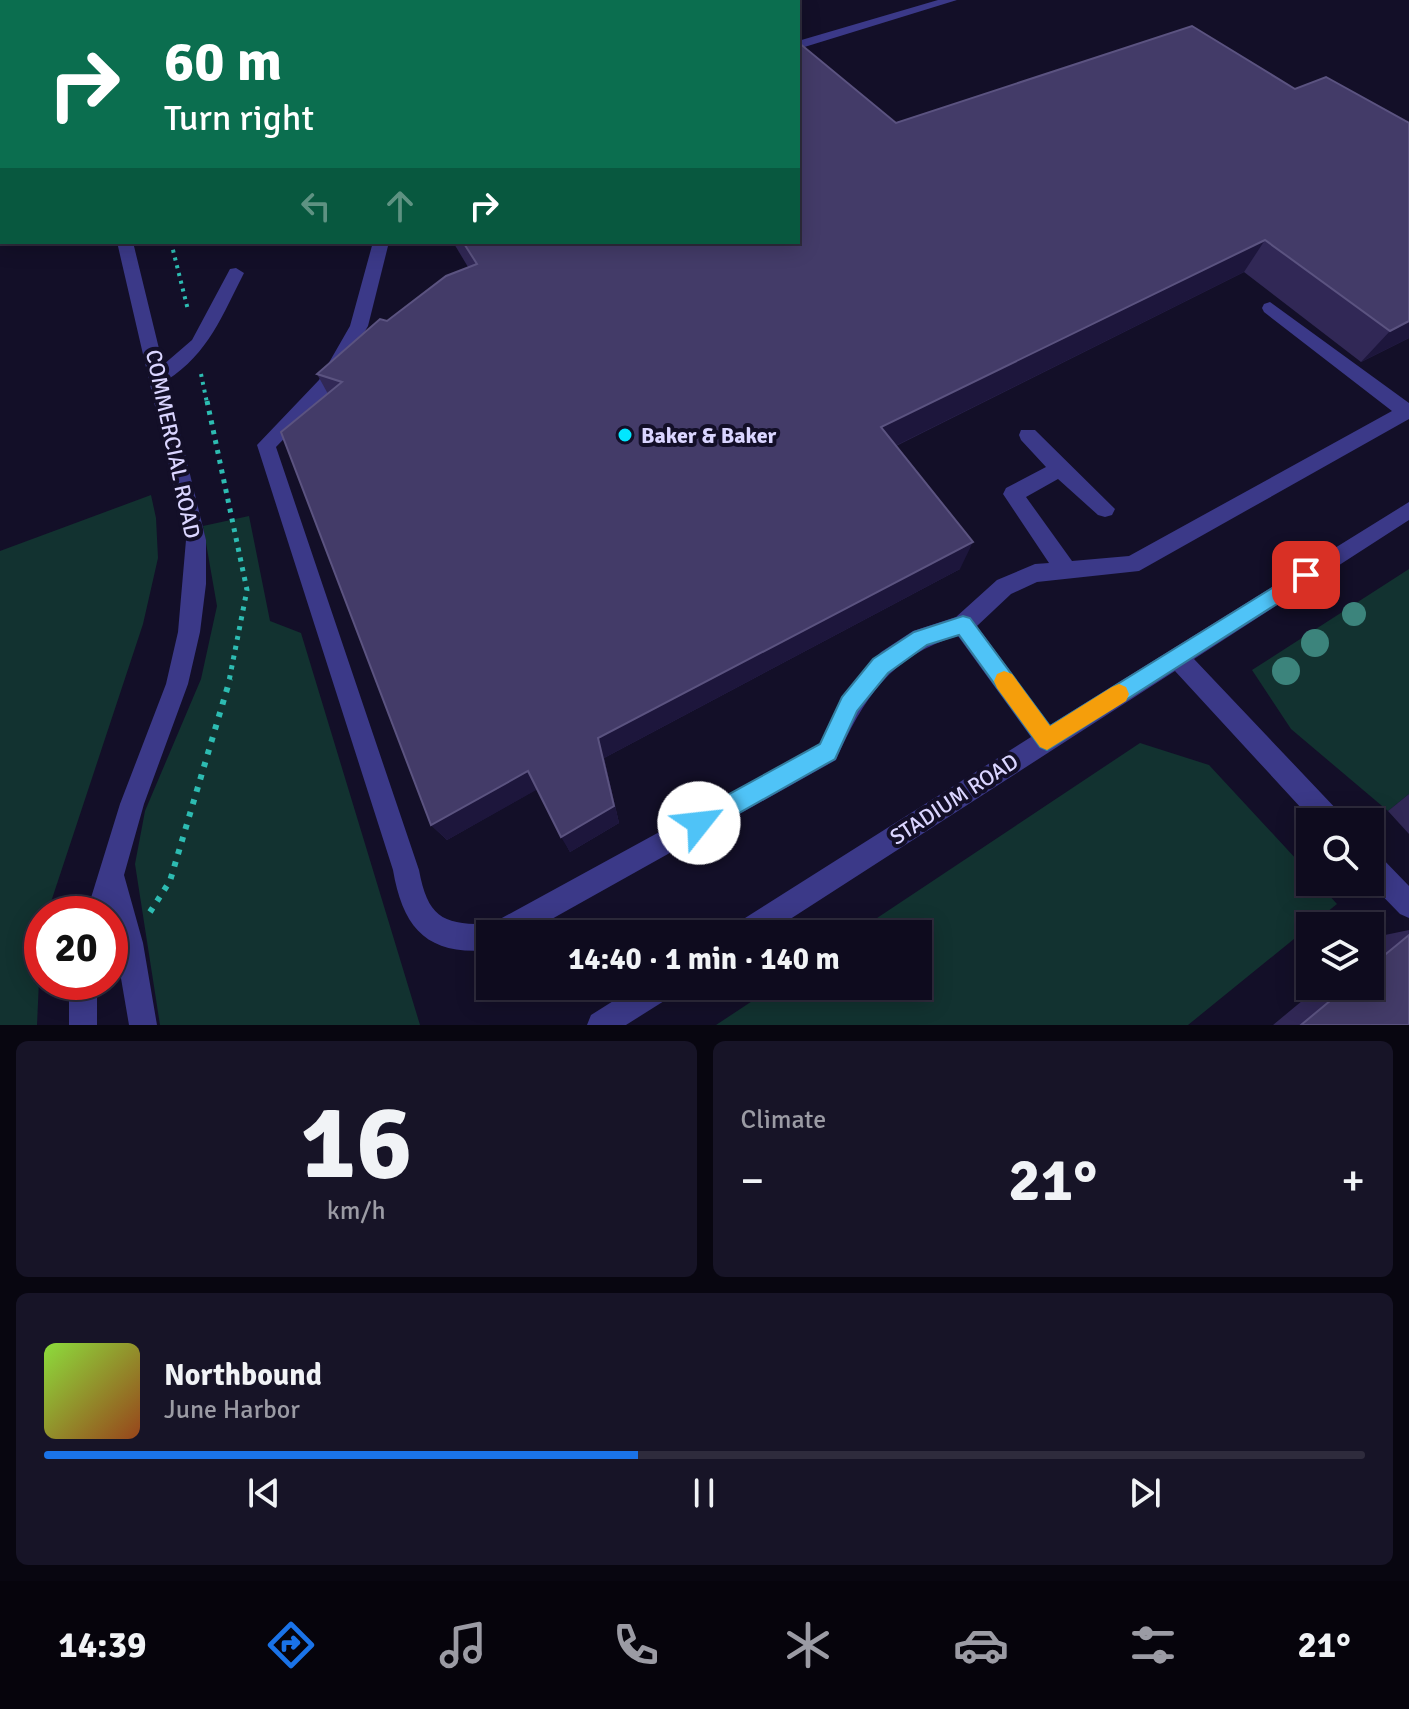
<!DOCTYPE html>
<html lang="en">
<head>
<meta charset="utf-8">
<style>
	body { margin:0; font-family:Signika,sans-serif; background:#171427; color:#f1f3f6; height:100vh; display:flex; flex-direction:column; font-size:30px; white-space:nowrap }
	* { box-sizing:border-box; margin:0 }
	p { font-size:26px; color:#9b9ba4 }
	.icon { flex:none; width:44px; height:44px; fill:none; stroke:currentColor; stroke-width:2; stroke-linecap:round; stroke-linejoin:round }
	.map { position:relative; height:1025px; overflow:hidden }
	.sheet { display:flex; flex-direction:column; gap:16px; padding:16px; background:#080610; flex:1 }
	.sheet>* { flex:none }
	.top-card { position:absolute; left:0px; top:0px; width:800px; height:244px; box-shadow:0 4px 20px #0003,0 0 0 2px #2e2b3c; background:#0b6e4f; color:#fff; overflow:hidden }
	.controls { position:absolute; left:1296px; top:808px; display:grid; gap:16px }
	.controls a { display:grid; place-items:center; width:88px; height:88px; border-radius:0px; background:#0e0b1e; box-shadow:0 4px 20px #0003,0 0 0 2px #2e2b3c; font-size:40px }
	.speed { position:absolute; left:24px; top:896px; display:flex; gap:16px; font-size:40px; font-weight:700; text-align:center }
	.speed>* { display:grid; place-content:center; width:104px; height:104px; border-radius:50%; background:#0e0b1e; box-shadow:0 4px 20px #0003,0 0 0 2px #2e2b3c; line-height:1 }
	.speed .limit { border:12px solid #d22; background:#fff; color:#111 }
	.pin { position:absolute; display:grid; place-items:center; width:68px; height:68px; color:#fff; margin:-34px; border-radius:16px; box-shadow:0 4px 12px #0006 }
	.me { position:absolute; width:88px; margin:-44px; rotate:61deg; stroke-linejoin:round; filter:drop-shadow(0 0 6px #0008) }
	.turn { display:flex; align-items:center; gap:28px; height:168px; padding:0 32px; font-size:36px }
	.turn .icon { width:104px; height:104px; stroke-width:2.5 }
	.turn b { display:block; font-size:56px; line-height:68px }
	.lanes { display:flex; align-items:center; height:76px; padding:0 32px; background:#0003; justify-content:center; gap:40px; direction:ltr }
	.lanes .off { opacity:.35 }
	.big { font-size:60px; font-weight:800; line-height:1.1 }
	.sheet .card { flex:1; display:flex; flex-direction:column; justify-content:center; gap:12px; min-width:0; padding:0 28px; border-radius:12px; background:#171427 }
	.sheet .dial { align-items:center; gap:0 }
	.dial b { font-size:104px; line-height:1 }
	.song { display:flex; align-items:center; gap:24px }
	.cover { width:96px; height:96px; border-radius:12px; background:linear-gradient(135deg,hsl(90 70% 55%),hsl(20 70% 35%)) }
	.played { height:8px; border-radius:4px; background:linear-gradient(90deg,#1a73e8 45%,#2e2b3c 45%) }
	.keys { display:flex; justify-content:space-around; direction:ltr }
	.heat { display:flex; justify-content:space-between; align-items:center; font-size:44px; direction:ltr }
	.sheet .tiles { flex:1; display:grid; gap:16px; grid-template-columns:1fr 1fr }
	.card:last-child { grid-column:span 2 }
	.trip { position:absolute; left:476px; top:920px; width:456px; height:80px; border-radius:0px; background:#0e0b1e; box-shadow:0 4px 20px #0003,0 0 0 2px #2e2b3c; font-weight:800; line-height:80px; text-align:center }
	.menu { display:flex; height:128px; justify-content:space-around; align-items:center; background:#06040c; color:#9b9ba4 }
	.menu .icon { width:56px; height:56px }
	.menu .active { color:#1a73e8 }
	.menu b { font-size:36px; color:#f1f3f6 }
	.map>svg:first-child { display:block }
	.green { fill:#123230 }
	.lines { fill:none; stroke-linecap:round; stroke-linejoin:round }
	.path-far2 { stroke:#2dbcb2; stroke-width:4; stroke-dasharray:3 5; stroke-linecap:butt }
	.path-far1 { stroke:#2dbcb2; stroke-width:5; stroke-dasharray:4 6; stroke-linecap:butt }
	.path { stroke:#2dbcb2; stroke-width:6; stroke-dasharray:5 8; stroke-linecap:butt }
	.minor { fill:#3b3988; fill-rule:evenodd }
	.tree { fill:#3c847c }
	.wall { fill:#312856 }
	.shaded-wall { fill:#1d163c }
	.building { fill:#433b68; stroke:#5b5380; stroke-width:2 }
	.route { fill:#4fc3f7; stroke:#337fa1; stroke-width:2 }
	.slow { fill:#f59e0b }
	.poi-dot { fill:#01e7ff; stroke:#130f28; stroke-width:3 }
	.labels { text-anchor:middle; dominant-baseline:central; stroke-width:8; stroke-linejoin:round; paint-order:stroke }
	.poi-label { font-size:22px; font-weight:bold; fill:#dad5ff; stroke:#130f28; text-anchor:start }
	.street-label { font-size:22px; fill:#dad5ff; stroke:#130f28 }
</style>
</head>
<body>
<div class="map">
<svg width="1409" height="1025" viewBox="0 0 1409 1025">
	<rect width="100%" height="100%" fill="#130f28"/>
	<path class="green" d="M 151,495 L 156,518 L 158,558 L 143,624 L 47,914 L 42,914 L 37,1025 L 0,1025 L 0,551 Z
		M 249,516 L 270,621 L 301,633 L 420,1025 L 160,1025 L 135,864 L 145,811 L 201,679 L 217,606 L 203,526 Z
		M 1409,569 L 1409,794 L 1388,811 L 1291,729 L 1252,670 Z
		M 1140,743 L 1209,765 L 1310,874 L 1310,882 L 1317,882 L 1337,904 L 1188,1025 L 716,1025 L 775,986 L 918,986 L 918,934 L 853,934 Z"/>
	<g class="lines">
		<path class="path-far2" d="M 171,242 L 188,310
			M 201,374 L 207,403"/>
		<path class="path-far1" d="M 207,401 L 247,590 L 229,681"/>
		<path class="path" d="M 150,912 L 170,881 L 230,679"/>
		<path class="minor" d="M 62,0 L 74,0 L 74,2 L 62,2 Z
			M 315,0 L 327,0 L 328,2 L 316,2 Z
			M 938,0 L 957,0 L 798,49 L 798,41 Z
			M 117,242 L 133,242 L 163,365 L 192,340 L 230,269 L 236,268 L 244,273 C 223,314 208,354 167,380 L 206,540 L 206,584 L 200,632 L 188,684 L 144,804 L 124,875 L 143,943 L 157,1025 L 129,1025 L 110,914 L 86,914 L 120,804 L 166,684 L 178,632 L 186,540 Z
			M 373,242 L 389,242 L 368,326 L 331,390 L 276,447 L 419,870 C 428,919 444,925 491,924 L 820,744 L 845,694 L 881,652 L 913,631 L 956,617 L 997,580 L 1035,564 L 1049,563 L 1003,494 L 1006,488 L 1046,467 L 1021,440 L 1019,435 L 1021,430 L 1035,430 L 1115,509 L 1112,515 L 1105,517 L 1098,515 L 1058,479 L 1026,497 L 1072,561 L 1129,556 L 1392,411 L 1264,312 L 1262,308 L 1264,304 L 1270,302 L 1409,403 L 1409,419 L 1139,571 L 1037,582 L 1011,594 L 977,626 L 1050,725 L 1409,502 L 1409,520 L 1194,659 L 1340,813 L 1343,822 L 1314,822 L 1175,671 L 767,934 L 730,934 L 734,925 L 1031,737 L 958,636 C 891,655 863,699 836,760 L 525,934 L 490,934 L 490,950 C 428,956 403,929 393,870 L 257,445 L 319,380 L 350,326 Z
			M 1370,851 L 1379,855 L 1409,886 L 1409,918 L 1400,914 L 1369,882 Z
			M 69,982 L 97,982 L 97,1025 L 69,1025 Z
			M 637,986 L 676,986 L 672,996 L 626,1025 L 587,1025 L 591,1015 Z"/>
	</g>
	<g class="tree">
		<circle cx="1354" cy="614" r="12"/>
		<circle cx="1315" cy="643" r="14"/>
		<circle cx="1286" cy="671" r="14"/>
	</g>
	<path class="wall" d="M 1192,26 L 1409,338 L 1361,362 L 1244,272 L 896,446 L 960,569 L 604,758 L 619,823 L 570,852 L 537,789 L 447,840 L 431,825 L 328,394 L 317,374 L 387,321 L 468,267 L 453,242 L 798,242 L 896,123 Z
		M 290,242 L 317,242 L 315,245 Z
		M 1409,794 L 1409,834 L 1388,811 Z
		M 1409,930 L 1409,1025 L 1273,1025 L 1320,986 L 1370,986 L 1370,945 L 1380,936 Z"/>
	<path class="shaded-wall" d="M 8,0 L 19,0 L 20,2 L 9,2 Z
		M 153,0 L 194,0 L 184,2 L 154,2 Z
		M 0,173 L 2,173 L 2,204 L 0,204 Z
		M 1265,240 L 1244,272 L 873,457 L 881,427 Z
		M 1409,321 L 1409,338 L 1361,362 L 1390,331 Z
		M 973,542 L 960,569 L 604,758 L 619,823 L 570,852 L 561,837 L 598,738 Z
		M 528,771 L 538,789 L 447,840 L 431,825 Z"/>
	<path class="building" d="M 0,0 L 8,0 L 9,2 L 2,2 L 2,173 L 0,173 Z
		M 384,0 L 499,0 L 501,2 L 385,2 Z
		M 1192,26 L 1295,89 L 1326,77 L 1409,123 L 1409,321 L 1390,331 L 1265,240 L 881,427 L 973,542 L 598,738 L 614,806 L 561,837 L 528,771 L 431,825 L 281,432 L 342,382 L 317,374 L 380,319 L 387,321 L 446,276 L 477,264 L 463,242 L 798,242 L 798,42 L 896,123 Z
		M 1409,935 L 1409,1025 L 1301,1025 L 1348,986 L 1370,986 L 1370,967 Z"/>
	<path class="route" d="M 1306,567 L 1313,569 L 1315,575 L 1313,581 L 1047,750 L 1040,747 L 959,635 L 927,645 L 888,673 L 857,711 L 835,759 L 707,831 L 699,834 L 691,831 L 688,823 L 691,815 L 820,744 L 842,697 L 873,659 L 914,632 L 963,616 L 970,618 L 1050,726 Z"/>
	<path class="slow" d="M 1004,671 L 1012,674 L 1050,726 L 1112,687 L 1119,684 L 1126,687 L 1129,694 L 1126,701 L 1047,750 L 1040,747 L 997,688 L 994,681 L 997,674 Z"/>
	<circle class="poi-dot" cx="625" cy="435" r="8"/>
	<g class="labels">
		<g class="poi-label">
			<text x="641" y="435">Baker &amp; Baker</text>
		</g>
		<g class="street-label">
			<text transform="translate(173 444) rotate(78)">COMMERCIAL ROAD</text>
			<text transform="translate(954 799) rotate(-33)">STADIUM ROAD</text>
		</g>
	</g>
</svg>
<div class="controls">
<a><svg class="icon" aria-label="search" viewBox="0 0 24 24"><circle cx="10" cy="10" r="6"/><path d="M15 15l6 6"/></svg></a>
<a><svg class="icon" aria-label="layers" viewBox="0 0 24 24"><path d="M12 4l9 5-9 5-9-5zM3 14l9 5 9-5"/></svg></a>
</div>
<div class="speed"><div class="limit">20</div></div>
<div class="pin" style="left:1306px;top:575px;background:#d93025"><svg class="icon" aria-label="arrive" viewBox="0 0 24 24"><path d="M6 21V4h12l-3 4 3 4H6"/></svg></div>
<svg class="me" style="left:699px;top:823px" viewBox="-20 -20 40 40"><circle r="19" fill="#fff"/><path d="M0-13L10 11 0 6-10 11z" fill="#4fc3f7"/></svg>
<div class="trip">14:40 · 1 min · 140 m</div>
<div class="top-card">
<div class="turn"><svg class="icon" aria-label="right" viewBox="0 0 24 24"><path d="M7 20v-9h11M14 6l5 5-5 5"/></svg><div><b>60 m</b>Turn right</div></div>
<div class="lanes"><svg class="icon off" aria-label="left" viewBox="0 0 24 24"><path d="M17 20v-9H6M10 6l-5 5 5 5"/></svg><svg class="icon off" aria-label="ahead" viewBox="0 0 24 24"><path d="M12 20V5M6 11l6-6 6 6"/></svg><svg class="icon" aria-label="right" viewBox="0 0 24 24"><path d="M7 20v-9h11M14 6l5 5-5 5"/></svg></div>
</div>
</div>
<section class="sheet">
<div class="tiles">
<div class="card dial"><b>16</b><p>km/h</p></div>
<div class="card"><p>Climate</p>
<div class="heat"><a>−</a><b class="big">21°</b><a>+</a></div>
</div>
<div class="card">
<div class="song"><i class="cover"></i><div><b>Northbound</b><p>June Harbor</p></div></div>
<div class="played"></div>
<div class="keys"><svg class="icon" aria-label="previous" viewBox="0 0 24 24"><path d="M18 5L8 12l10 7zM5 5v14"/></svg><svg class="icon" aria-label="pause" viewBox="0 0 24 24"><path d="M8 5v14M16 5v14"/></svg><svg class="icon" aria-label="next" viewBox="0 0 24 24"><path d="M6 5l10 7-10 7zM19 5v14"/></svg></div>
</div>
</div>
</section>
<nav class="menu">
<b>14:39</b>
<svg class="icon active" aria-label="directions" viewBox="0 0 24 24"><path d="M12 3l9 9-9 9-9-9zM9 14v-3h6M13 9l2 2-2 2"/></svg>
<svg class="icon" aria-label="music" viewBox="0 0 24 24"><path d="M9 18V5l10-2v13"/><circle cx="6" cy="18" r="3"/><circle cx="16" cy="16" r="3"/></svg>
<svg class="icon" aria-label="phone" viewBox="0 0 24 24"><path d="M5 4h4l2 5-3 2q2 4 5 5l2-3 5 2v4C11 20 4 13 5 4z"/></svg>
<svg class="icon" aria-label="climate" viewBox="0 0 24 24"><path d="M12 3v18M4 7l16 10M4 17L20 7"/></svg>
<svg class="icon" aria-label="car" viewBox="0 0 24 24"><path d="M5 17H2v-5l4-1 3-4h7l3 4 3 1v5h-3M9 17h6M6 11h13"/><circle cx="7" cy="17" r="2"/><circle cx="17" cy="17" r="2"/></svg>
<svg class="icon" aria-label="filters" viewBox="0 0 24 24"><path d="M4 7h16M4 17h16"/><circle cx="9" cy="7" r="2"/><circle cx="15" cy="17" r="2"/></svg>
<b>21°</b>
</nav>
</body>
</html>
